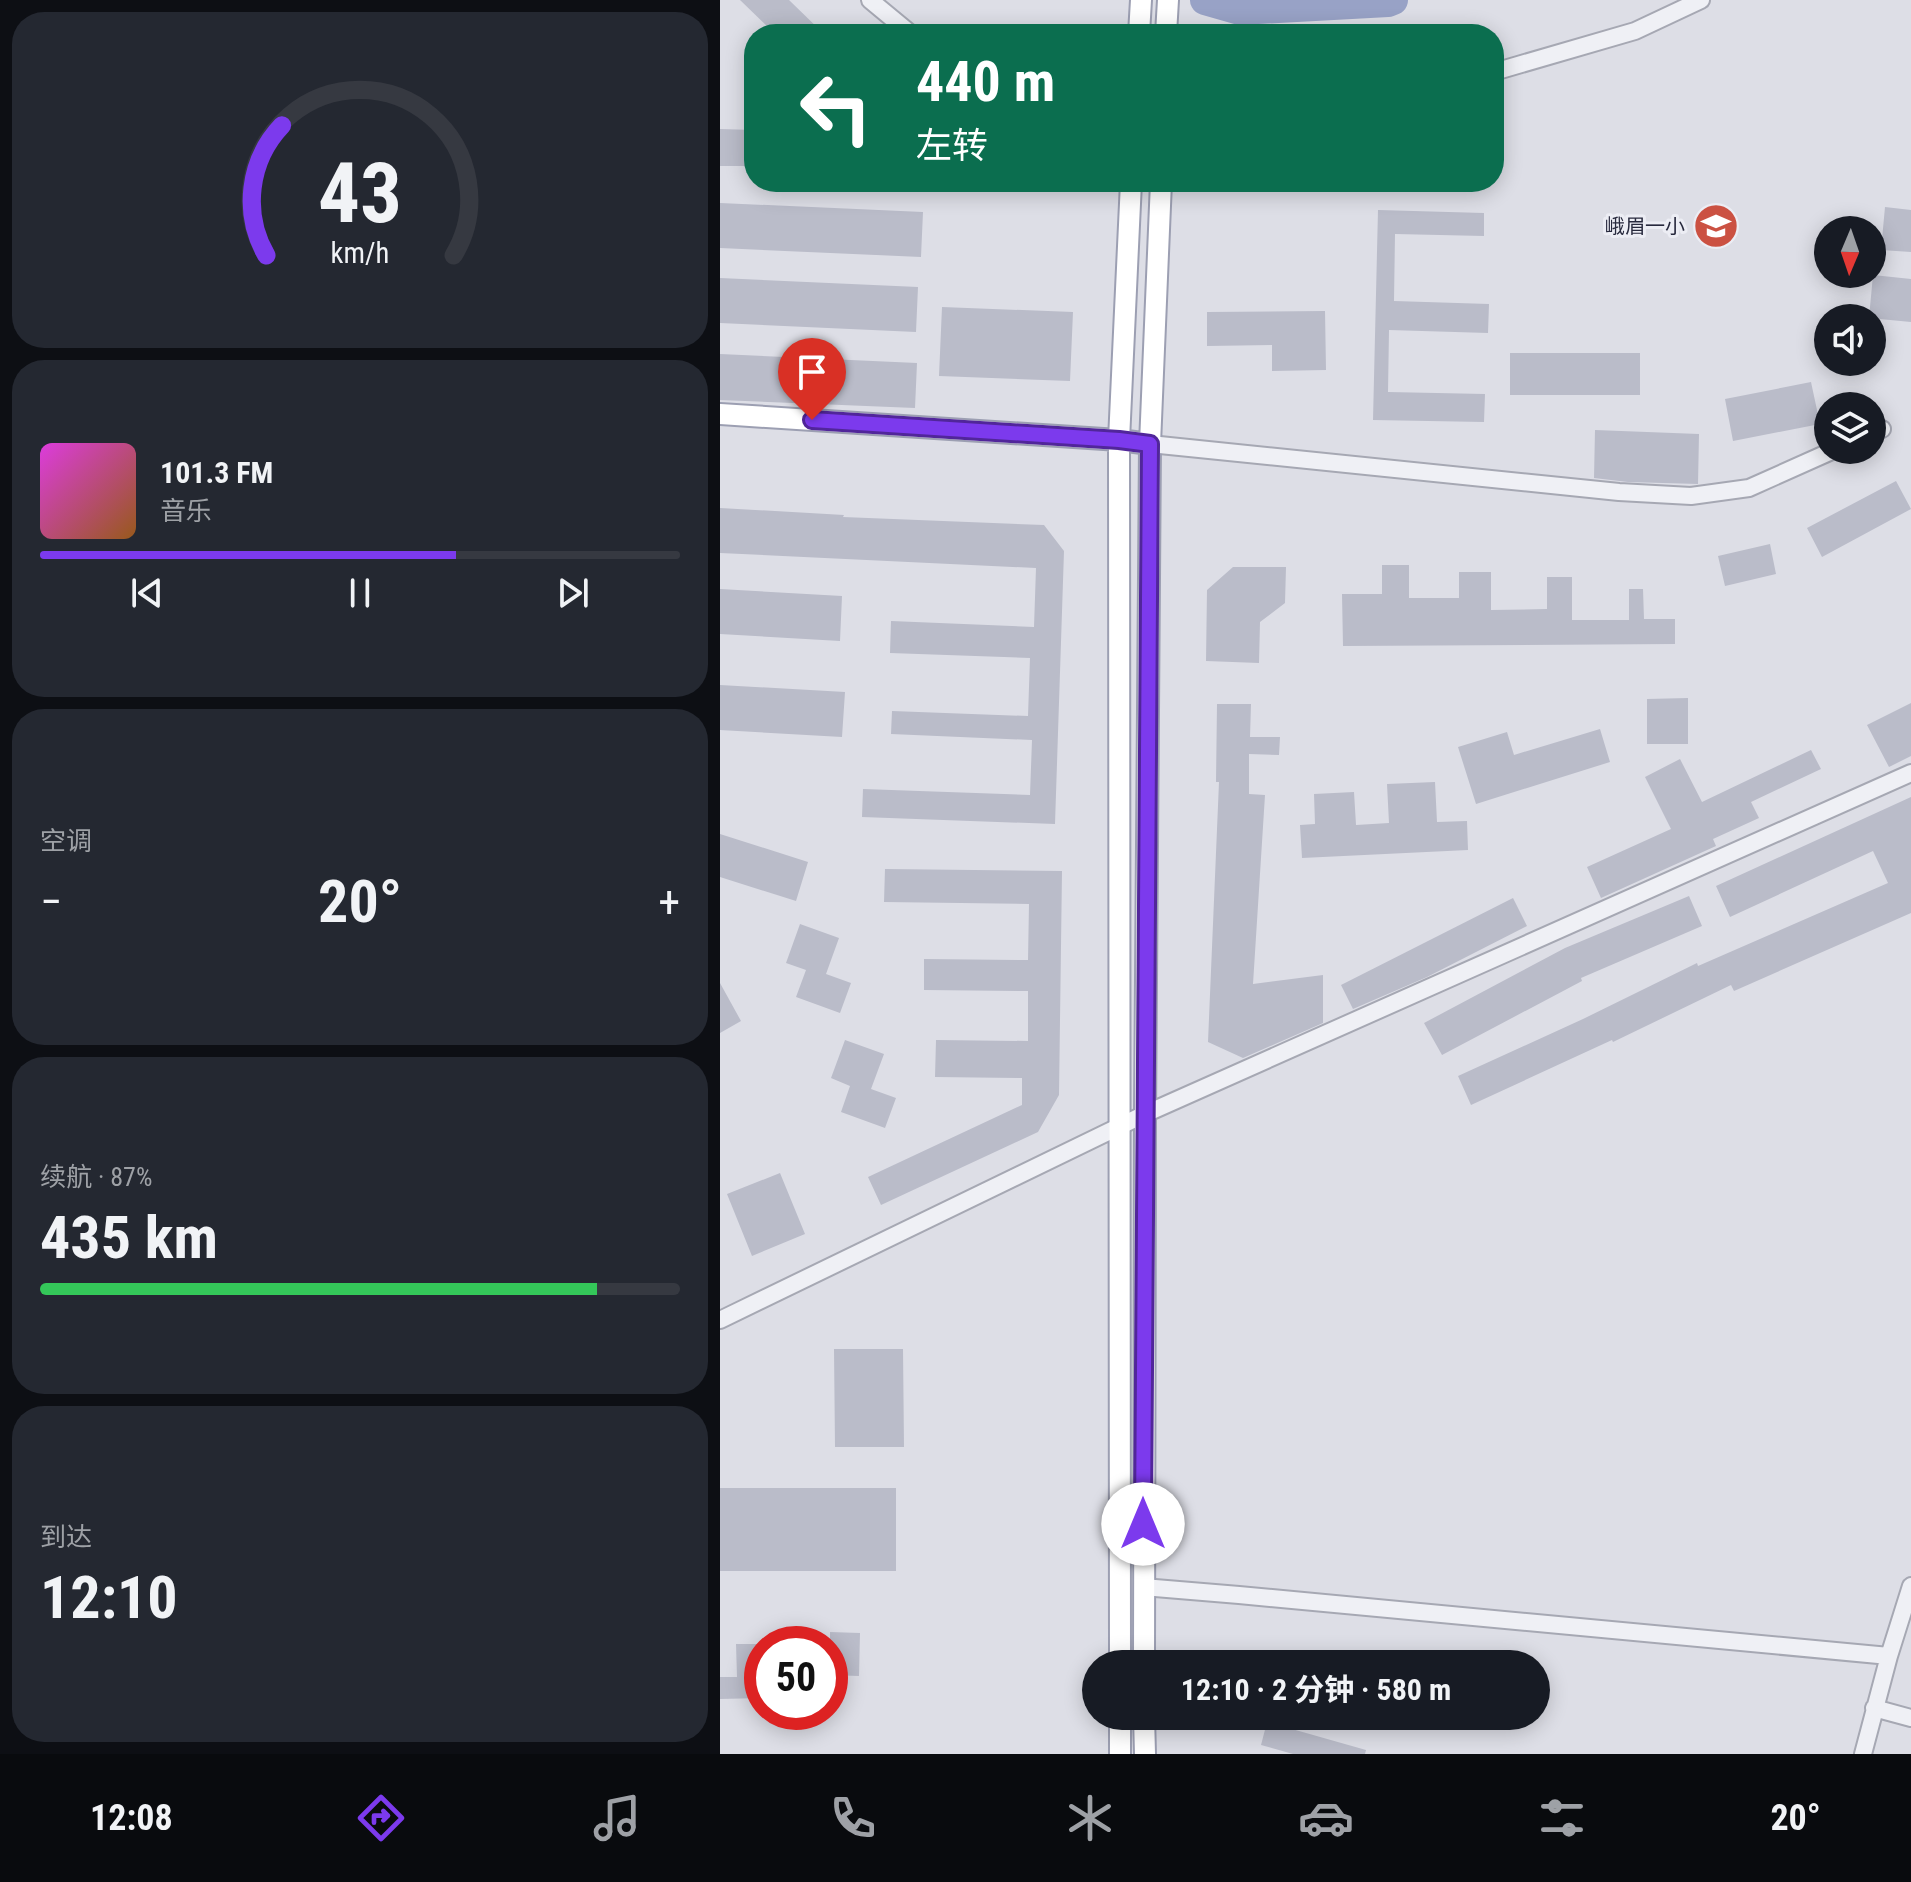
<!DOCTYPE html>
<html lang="zh">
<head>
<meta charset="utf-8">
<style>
	body { margin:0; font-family:"Roboto Condensed","Noto Sans SC",sans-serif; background:#242831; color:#f1f3f6; height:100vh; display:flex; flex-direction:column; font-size:30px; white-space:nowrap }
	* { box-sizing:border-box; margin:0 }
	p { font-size:26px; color:#9ea1a6 }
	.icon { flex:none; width:44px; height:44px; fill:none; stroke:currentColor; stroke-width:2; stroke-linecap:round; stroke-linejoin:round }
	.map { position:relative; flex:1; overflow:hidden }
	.details { display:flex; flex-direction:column; gap:12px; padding:12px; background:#0d0f14; width:720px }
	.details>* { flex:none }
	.banner { position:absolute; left:24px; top:24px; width:760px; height:168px; border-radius:32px; box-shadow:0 4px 20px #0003; background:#0b6e4f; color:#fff; overflow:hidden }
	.needle { width:52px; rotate:182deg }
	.buttons { position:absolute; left:1094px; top:216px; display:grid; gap:16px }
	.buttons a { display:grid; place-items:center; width:72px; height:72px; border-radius:50%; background:#171b24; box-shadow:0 4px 20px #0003; font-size:40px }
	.speed { position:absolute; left:24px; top:1626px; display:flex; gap:16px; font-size:40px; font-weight:700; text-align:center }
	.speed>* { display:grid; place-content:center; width:104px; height:104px; border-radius:50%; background:#171b24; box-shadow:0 4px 20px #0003; line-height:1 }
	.speed .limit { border:12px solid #d22; background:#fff; color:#111 }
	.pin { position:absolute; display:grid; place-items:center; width:68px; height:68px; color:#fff; margin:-82px -34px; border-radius:50% 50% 50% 0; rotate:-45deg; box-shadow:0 0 8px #0007 }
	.pin .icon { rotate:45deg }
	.me { position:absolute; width:88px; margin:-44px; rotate:0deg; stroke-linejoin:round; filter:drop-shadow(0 0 6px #0008) }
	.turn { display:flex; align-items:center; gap:28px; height:168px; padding:0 40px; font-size:36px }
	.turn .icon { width:104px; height:104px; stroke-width:2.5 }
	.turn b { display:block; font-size:56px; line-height:68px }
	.big { font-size:60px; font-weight:700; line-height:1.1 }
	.details .widget { flex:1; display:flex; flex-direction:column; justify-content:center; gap:12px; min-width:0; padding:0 28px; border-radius:32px; background:#242831 }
	.details .dial { align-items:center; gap:0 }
	.dial svg { height:208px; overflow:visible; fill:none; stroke:#363941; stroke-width:7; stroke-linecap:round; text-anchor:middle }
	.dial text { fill:#f1f3f6; stroke:none }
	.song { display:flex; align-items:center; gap:24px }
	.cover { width:96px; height:96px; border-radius:12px; background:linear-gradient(135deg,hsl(300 70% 55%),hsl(30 70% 35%)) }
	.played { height:8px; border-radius:4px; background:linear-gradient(90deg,#7c3aed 65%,#363941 65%) }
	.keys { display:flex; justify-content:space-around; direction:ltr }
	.heat { display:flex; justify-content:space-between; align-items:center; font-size:44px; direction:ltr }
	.charge { height:12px; border-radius:6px; background:linear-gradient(90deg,#34c759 87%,#363941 0) }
	.trip { position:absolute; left:362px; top:1650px; width:468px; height:80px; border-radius:40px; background:#171b24; box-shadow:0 4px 20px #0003; font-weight:700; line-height:80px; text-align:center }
	.tabs { display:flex; height:128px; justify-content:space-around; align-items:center; background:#090b0e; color:#9ea1a6 }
	.tabs .icon { width:56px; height:56px }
	.tabs .active { color:#7c3aed }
	.tabs b { font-size:36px; color:#f1f3f6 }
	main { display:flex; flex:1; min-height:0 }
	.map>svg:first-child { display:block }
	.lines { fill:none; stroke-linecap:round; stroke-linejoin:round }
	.river { stroke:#98a2c6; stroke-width:30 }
	.building { fill:#babcc9 }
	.minor-casing { stroke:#a6a8b3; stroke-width:20 }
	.major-casing { stroke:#9c9fb2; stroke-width:24 }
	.minor { stroke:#eff0f5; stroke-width:16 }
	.major { stroke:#fff; stroke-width:20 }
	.route-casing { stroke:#51269a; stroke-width:20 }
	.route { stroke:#7c3aed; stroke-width:14 }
	.labels { text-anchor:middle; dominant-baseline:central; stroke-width:6; stroke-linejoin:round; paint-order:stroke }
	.poi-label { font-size:20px; fill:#27293d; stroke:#ecedf4; text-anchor:end }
</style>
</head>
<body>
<main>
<section class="details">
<div class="widget dial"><svg viewBox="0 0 100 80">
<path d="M14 69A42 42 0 1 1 86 69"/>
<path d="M14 69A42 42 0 0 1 20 19" stroke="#7c3aed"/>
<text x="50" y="56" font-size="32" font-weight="700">43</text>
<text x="50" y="72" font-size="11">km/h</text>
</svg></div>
<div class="widget">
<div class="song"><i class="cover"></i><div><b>101.3 FM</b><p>音乐</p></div></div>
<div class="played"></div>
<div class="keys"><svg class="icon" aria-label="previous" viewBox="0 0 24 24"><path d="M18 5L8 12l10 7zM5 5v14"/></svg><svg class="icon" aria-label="pause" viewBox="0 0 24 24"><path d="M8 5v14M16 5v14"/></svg><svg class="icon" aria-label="next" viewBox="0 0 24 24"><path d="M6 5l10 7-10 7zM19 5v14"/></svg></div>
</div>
<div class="widget"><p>空调</p>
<div class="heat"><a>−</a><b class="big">20°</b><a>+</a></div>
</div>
<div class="widget"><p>续航 · 87%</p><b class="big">435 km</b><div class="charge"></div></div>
<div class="widget"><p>到达</p><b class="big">12:10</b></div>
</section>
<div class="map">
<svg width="1191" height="1754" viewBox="0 0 1191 1754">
	<rect width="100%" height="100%" fill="#dddee6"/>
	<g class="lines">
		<path class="river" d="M 485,0 L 520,10 L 668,2 L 673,0"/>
	</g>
	<path class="building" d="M 20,0 L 69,0 L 104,34 L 55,34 Z
		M 0,129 L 34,130 L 34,166 L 0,166 Z
		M 0,203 L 203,212 L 201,257 L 0,248 Z
		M 1165,207 L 1191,210 L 1191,252 L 1161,250 Z
		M 658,210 L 764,213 L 764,236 L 675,234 L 674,301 L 769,304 L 768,333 L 669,330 L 668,392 L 765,394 L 764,422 L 653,420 Z
		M 1153,275 L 1191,279 L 1191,322 L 1149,318 Z
		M 0,278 L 198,287 L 196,332 L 0,323 Z
		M 222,307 L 353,312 L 350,381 L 219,376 Z
		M 605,311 L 606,370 L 552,371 L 552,345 L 487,346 L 487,312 Z
		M 790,353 L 920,353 L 920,395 L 790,395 Z
		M 0,354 L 197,363 L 195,408 L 0,400 Z
		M 1091,382 L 1100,424 L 1013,441 L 1005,399 Z
		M 875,430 L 979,434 L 978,484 L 908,482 L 874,478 Z
		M 1176,481 L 1191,509 L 1102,557 L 1087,528 Z
		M 0,508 L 124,515 L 123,517 L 324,525 L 344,551 L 335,824 L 142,817 L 143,789 L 310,795 L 312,740 L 171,734 L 172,711 L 308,716 L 310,658 L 170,653 L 171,621 L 314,627 L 316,568 L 0,553 Z
		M 1050,544 L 1056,574 L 1005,586 L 998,556 Z
		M 662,565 L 689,565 L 689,598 L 739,598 L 739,572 L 771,572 L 771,610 L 827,609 L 827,577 L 852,577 L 852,620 L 909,620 L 909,589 L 923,589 L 924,619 L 955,619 L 955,644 L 623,646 L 622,594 L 662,594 Z
		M 513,567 L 566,567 L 565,603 L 540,622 L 539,663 L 486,661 L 487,590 Z
		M 0,589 L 122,596 L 120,641 L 0,634 Z
		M 0,685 L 125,692 L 122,737 L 0,730 Z
		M 968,698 L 968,744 L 927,744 L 927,699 Z
		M 1191,703 L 1191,756 L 1169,767 L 1147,725 Z
		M 497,704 L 531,704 L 530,737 L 560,737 L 559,755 L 529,754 L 529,794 L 545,795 L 533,984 L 603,975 L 603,1023 L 523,1058 L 488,1042 L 499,782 L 496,782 Z
		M 880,729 L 890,762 L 756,804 L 738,747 L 787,732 L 794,755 Z
		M 1091,750 L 1101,769 L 1031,802 L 1039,818 L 993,839 L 996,846 L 881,898 L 867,867 L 951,829 L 925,777 L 960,759 L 982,802 Z
		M 715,782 L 717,822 L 747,821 L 748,850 L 582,858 L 580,825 L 595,824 L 594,794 L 634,792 L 636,825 L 669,823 L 667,784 Z
		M 1191,797 L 1191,913 L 1014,991 L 1011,985 L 893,1042 L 892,1040 L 751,1105 L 738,1076 L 863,1019 L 977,963 L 978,966 L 1168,883 L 1153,851 L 1010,917 L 996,886 Z
		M 0,834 L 88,862 L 76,901 L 0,877 Z
		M 165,869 L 342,871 L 339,1095 L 318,1132 L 161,1205 L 148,1177 L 302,1105 L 302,1078 L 215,1077 L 216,1040 L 308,1041 L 308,991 L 204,990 L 204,959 L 308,960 L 309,904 L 164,902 Z
		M 969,896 L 982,926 L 861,978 L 862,981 L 722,1055 L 704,1023 L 845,948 Z
		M 793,898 L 807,926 L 707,977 L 633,1009 L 621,985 Z
		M 80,924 L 119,938 L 106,974 L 131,983 L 120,1013 L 76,997 L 86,970 L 66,963 Z
		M 0,983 L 21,1021 L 0,1033 Z
		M 125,1040 L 164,1054 L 151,1089 L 176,1098 L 165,1128 L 121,1112 L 130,1086 L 111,1078 Z
		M 60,1173 L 85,1234 L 32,1256 L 7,1194 Z
		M 114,1349 L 183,1349 L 184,1447 L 115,1447 Z
		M 0,1488 L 176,1488 L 176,1571 L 0,1571 Z
		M 110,1632 L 140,1633 L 139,1676 L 110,1675 Z
		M 16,1644 L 42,1644 L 42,1698 L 0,1699 L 0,1677 L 17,1677 Z
		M 547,1722 L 646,1750 L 645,1754 L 573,1754 L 541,1745 Z"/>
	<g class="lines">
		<g class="minor-casing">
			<path id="minor" d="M 150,0 L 191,34
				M 774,72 L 915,31 L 981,0
				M 1152,433 L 1162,429
				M 430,444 L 899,492 L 971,496 L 1029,488 L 1114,450
				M 0,1320 L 425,1114 L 1191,773
				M 423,1587 L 519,1595 L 1169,1656
				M 1154,1708 L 1191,1718
				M 1143,1754 L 1169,1656 L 1191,1586"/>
		</g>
		<g class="major-casing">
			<path id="major" d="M 419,34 L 421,0
				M 446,34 L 448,0
				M 0,414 L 399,440 L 430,444
				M 400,1664 L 399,440 L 411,182
				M 424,1664 L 425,1114 L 430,444 L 441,182
				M 424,1716 L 425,1754
				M 400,1754 L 400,1716"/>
		</g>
		<use href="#minor" class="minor"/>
		<use href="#major" class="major"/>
	</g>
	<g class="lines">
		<g class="route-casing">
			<path id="route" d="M 92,420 L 399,440 L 430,444 L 423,1524"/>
		</g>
		<use href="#route" class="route"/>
	</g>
	<defs>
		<g id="school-disc" transform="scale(2.3)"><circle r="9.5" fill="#cb5142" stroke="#ecedf4"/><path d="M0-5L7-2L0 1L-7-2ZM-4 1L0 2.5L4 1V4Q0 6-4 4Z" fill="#fff"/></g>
	</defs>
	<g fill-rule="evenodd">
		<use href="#school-disc" x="996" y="226"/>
	</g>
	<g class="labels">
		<g class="poi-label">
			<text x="965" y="226">峨眉一小</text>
		</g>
	</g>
</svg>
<div class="buttons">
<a><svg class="needle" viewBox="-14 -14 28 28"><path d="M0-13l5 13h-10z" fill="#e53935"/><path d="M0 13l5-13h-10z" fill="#9ea1a6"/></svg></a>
<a><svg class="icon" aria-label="sound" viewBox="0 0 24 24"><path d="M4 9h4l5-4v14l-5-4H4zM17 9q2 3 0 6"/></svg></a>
<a><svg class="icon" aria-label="layers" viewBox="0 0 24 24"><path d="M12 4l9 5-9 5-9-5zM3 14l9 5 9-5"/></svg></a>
</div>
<div class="speed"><div class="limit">50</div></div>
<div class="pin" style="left:92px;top:420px;background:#d93025"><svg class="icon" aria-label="arrive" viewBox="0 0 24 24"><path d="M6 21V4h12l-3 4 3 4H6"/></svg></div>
<svg class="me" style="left:423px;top:1524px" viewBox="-20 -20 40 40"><circle r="19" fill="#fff"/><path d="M0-13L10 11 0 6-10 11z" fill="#7c3aed"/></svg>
<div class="trip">12:10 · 2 分钟 · 580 m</div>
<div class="banner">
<div class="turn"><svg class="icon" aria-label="left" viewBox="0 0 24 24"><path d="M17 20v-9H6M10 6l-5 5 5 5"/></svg><div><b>440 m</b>左转</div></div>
</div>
</div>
</main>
<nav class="tabs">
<b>12:08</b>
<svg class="icon active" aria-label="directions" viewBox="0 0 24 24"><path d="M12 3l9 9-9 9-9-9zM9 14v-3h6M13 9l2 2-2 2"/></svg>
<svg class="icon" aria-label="music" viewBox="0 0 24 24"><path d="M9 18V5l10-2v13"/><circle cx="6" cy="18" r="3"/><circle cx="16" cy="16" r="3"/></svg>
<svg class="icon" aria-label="phone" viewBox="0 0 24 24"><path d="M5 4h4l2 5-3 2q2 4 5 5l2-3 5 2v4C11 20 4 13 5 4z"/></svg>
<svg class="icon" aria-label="climate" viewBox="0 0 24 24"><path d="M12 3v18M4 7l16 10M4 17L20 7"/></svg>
<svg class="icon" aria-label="car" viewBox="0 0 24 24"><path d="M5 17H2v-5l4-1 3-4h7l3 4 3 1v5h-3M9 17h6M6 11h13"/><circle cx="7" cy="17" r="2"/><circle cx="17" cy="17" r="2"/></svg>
<svg class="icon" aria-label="filters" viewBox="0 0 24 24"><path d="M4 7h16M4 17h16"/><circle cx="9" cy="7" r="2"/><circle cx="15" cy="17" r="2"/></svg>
<b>20°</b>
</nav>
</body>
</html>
